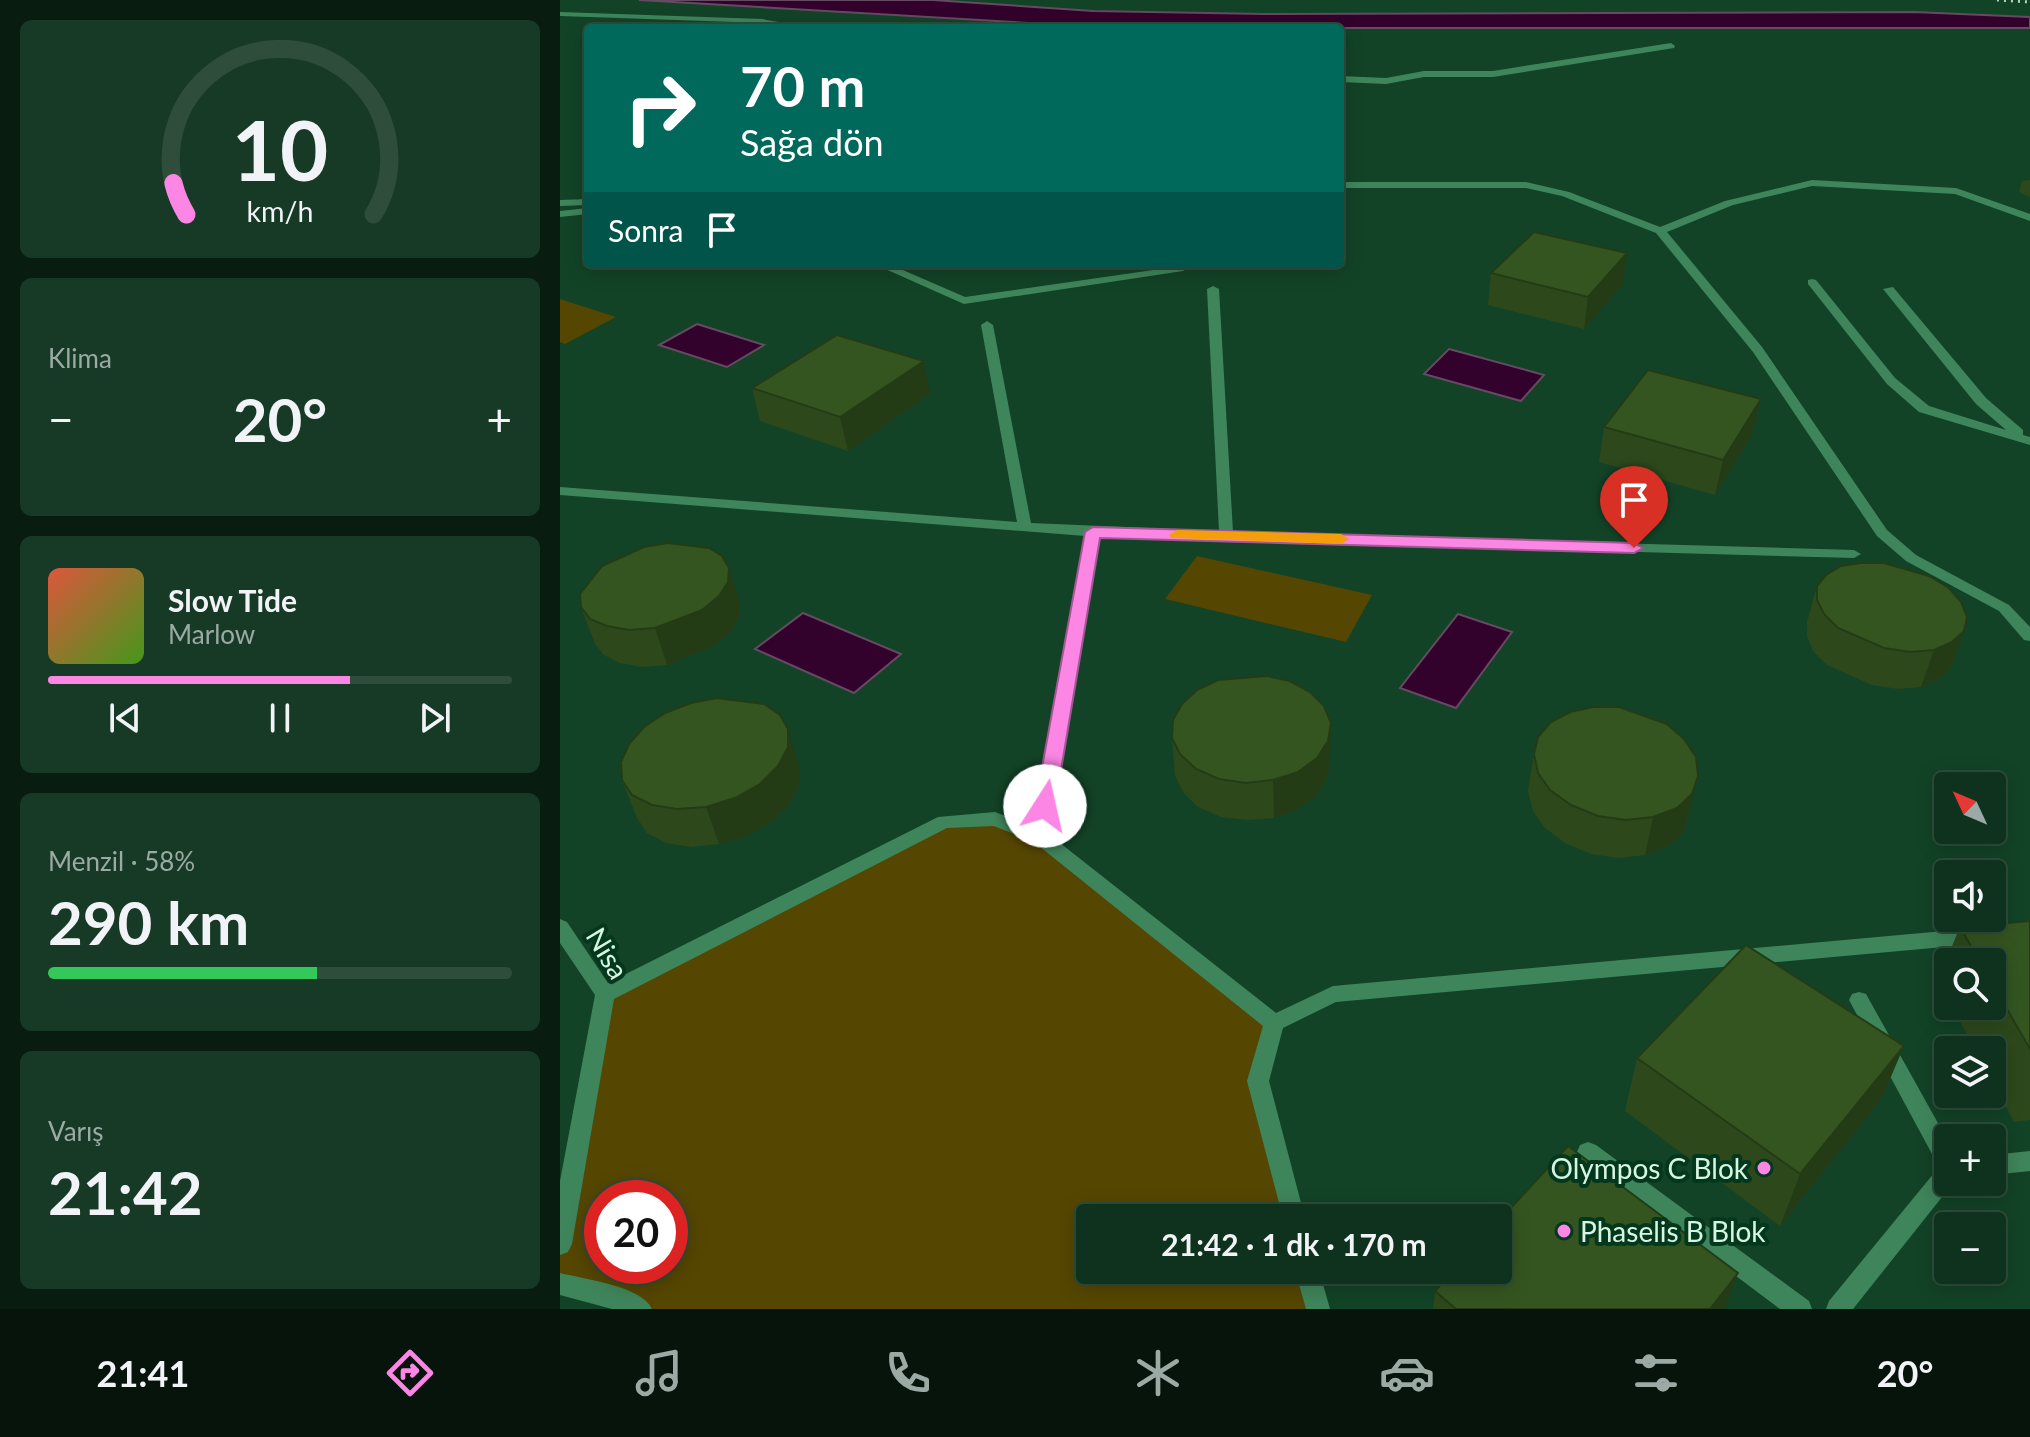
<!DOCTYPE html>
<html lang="tr">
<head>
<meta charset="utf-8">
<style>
	body { margin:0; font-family:Lato,sans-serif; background:#173a26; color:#f1f3f6; height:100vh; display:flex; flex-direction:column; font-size:30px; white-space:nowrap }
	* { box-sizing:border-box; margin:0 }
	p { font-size:26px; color:#9baaa4 }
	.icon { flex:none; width:44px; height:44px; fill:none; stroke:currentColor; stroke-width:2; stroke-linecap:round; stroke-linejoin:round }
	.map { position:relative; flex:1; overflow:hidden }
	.side { display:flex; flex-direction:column; gap:20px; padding:20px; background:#081c10; width:560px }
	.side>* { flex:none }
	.hud { position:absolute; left:24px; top:24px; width:760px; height:244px; border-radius:8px; box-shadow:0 4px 20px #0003,0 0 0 2px #2e4d3b; background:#00695c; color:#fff; overflow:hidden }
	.needle { width:52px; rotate:314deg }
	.buttons { position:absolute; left:1374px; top:772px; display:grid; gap:16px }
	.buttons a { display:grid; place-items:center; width:72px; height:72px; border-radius:8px; background:#0e321d; box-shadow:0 4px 20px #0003,0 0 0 2px #2e4d3b; font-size:40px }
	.speed { position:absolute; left:24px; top:1180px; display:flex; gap:16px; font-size:40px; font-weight:700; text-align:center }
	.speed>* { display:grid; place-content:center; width:104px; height:104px; border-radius:50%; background:#0e321d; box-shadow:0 4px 20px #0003,0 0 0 2px #2e4d3b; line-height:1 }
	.speed .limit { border:12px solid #d22; background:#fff; color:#111 }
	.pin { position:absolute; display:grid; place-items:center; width:68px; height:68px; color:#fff; margin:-82px -34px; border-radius:50% 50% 50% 0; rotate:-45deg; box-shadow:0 0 8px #0007 }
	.pin .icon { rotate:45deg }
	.me { position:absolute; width:88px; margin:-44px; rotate:10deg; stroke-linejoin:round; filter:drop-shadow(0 0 6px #0008) }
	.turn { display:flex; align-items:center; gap:28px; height:168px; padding:0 24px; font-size:36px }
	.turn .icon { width:104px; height:104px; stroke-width:2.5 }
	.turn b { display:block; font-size:56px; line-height:68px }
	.then { display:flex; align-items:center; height:76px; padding:0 24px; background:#0003; gap:16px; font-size:30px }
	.big { font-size:60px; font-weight:700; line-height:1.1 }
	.side .tile { flex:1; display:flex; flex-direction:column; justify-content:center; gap:12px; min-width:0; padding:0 28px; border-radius:12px; background:#173a26 }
	.side .dial { align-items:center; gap:0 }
	.dial svg { height:208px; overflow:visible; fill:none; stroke:#2e4d3b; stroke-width:7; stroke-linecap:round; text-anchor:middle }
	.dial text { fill:#f1f3f6; stroke:none }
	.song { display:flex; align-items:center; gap:24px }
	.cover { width:96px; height:96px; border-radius:12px; background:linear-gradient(135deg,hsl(10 70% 55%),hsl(100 70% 35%)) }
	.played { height:8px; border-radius:4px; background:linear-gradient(90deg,#fb86e4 65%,#2e4d3b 65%) }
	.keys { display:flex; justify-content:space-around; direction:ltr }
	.heat { display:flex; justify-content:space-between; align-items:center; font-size:44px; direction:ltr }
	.charge { height:12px; border-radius:6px; background:linear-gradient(90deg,#34c759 58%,#2e4d3b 0) }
	.trip { position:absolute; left:516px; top:1204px; width:436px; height:80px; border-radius:8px; background:#0e321d; box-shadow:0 4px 20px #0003,0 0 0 2px #2e4d3b; font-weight:700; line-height:80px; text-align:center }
	.dock { display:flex; height:128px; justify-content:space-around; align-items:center; background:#06140c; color:#9baaa4 }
	.dock .icon { width:56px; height:56px }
	.dock .current { color:#fb86e4 }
	.dock b { font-size:36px; color:#f1f3f6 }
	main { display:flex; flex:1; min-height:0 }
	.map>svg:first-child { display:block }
	.green { fill:#554602; fill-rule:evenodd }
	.water { fill:#33022c; stroke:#644b62; stroke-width:2 }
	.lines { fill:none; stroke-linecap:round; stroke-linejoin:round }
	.lane { fill:#3f855b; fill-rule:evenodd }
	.street { fill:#3f855b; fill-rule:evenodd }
	.rail { stroke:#b0d3bb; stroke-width:3; stroke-dasharray:2 5; stroke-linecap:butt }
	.wall { fill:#2d491c }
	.shaded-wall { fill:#243c16 }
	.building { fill:#345520; stroke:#243c16; stroke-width:2 }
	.route { fill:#fb86e4; stroke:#a35794; stroke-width:2 }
	.slow { fill:#f59e0b }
	.poi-dot { fill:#fb86e4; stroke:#04381e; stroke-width:3 }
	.labels { text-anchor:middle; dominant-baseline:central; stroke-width:8; stroke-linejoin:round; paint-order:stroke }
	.near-street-label { font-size:28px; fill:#d6f6df; stroke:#04381e }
	.near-poi-label { font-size:28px; fill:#d6f6df; stroke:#04381e; text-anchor:end }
</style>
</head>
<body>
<main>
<section class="side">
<div class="tile dial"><svg viewBox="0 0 100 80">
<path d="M14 69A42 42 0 1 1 86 69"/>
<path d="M14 69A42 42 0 0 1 9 57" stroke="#fb86e4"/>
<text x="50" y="56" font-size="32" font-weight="700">10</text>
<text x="50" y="72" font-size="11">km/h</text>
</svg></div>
<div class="tile"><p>Klima</p>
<div class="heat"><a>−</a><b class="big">20°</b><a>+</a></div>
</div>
<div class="tile">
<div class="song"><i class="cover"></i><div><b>Slow Tide</b><p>Marlow</p></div></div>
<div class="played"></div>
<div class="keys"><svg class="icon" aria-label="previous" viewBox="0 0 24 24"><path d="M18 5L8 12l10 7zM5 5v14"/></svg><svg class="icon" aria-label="pause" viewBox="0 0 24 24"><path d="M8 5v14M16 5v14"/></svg><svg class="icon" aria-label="next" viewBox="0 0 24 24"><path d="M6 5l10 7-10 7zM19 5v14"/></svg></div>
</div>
<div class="tile"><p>Menzil · 58%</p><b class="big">290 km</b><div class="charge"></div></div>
<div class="tile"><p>Varış</p><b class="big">21:42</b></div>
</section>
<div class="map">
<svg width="1470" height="1309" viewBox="0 0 1470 1309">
	<rect width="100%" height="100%" fill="#124327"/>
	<path class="green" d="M 0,299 L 56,317 L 5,344 L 0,342 Z
		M 637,556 L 812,595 L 786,642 L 605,599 Z
		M 435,819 L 480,837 L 714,1023 L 698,1082 L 734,1218 L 530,1218 L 530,1270 L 747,1270 L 758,1309 L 80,1309 L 0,1284 L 0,1244 L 45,994 L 384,822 ZM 42,1198 L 110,1198 L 110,1266 L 42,1266 Z"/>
	<path class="water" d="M 79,0 L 373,0 L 533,11 L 704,14 L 1354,12 L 1470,17 L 1470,28 L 555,28 Z
		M 137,324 L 204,345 L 167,367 L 99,345 Z
		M 889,349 L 984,375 L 961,401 L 864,374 Z
		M 243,613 L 341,654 L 294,693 L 195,649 Z
		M 898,614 L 952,632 L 896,708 L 840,688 Z"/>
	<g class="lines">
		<path class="lane" d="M 200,19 L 242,26 L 246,28 L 203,23 Z
			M 1111,43 L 1115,46 L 1114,48 L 933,77 L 864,77 L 826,84 L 780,82 L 780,76 L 826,78 L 864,71 L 933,71 Z
			M 28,208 L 28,214 L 0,217 L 0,211 Z
			M 1252,279 L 1256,280 L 1335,378 L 1369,406 L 1446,430 L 1416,404 L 1323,289 L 1333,287 L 1426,398 L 1463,430 L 1463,435 L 1470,437 L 1470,445 L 1359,412 L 1327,384 L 1248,284 L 1248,280 Z
			M 653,286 L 659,289 L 673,532 L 1294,550 L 1301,554 L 1294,558 L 539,537 L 489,837 L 486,842 L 474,842 L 471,837 L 525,536 L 0,495 L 0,487 L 457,522 L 421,325 L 427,321 L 433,325 L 471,523 L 659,531 L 647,289 Z
			M 1299,992 L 1306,994 L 1388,1141 L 1388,1182 L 1394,1182 L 1293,1309 L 1266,1309 L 1269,1301 L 1379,1167 L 1289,1000 L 1292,994 Z
			M 1028,1142 L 1036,1145 L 1249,1301 L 1252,1309 L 1220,1309 L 1020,1159 L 1017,1152 L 1020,1145 Z
			M 1470,1151 L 1470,1171 L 1432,1175 L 1432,1155 Z"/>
		<path class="street" d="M 0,12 L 203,19 L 207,21 L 203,23 L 0,16 Z
			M 1252,180 L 1396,188 L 1470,214 L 1470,221 L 1395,194 L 1252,186 L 1173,205 L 1107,232 L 1202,347 L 1327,530 L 1356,555 L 1449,605 L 1470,627 L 1470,641 L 1464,640 L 1439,611 L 1346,561 L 1317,536 L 1193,352 L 1096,233 L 1002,196 L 966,188 L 780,188 L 780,182 L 966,182 L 1009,192 L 1100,227 L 1165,201 Z
			M 28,199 L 28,205 L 0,206 L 0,200 Z
			M 314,264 L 329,264 L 405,297 L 635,264 L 623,271 L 404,304 Z
			M 435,812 L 486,832 L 716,1013 L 773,986 L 1417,928 L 1424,931 L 1427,936 L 1424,941 L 1417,944 L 776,1002 L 723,1028 L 709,1081 L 745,1218 L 723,1218 L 687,1081 L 703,1026 L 474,842 L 434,826 L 387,828 L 54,999 L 12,1244 L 8,1252 L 0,1255 L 0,1181 L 35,995 L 0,943 L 0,919 L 7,922 L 48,983 L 378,817 Z
			M 735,1270 L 759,1270 L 770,1309 L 746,1309 Z
			M 0,1273 C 24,1279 82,1286 92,1309 L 52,1309 L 0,1295 Z"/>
		<path class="rail" d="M 1437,0 L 1470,2"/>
	</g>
	<path class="wall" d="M 1470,180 L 1470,197 L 1459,192 L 1462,181 Z
		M 931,273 L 1063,284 L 1024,329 L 928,305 Z
		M 192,388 L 370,394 L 288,451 L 200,421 Z
		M 1201,399 L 1193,433 L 1155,495 L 1039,462 L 1044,427 Z
		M 1257,586 L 1404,631 L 1391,668 L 1379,679 L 1361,687 L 1338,689 L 1312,685 L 1267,665 L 1253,651 L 1247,636 L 1247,622 Z
		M 180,604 L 179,618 L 170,633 L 154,646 L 107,665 L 82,667 L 60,663 L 44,655 L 35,644 L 21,607 Z
		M 612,738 L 770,760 L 767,779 L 756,796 L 738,809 L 714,818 L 687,820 L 661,817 L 638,807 L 623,792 L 615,775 Z
		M 974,754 L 1129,814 L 1124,832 L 1108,846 L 1085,855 L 1058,858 L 1031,854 L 1005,843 L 985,828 L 973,811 L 968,791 Z
		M 239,767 L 239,785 L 230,804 L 212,821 L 188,836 L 159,844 L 131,847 L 106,843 L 87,833 L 77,818 L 62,780 Z
		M 1470,921 L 1470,1120 L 1454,1122 L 1432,1081 L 1432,1050 L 1415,1050 L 1392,1006 L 1432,1006 L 1432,962 L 1388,962 L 1388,999 L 1378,980 L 1400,927 Z
		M 1077,1058 L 1322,1098 L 1220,1226 L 1065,1111 Z
		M 875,1291 L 1165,1309 L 873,1309 Z"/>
	<path class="shaded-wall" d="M 1067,253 L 1063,284 L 1024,329 L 1028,297 Z
		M 364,361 L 370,394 L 288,451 L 280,417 Z
		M 1201,399 L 1193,433 L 1155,495 L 1163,460 Z
		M 169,568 L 180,604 L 179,618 L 170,633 L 154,646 L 107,665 L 95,628 Z
		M 1404,631 L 1391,668 L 1379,679 L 1361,687 L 1374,650 Z
		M 771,723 L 770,760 L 767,779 L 756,796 L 738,809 L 714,818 L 713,780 Z
		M 228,729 L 239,767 L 239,785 L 230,804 L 212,821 L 188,836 L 159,844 L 146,807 Z
		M 1138,776 L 1129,814 L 1124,832 L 1108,846 L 1085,855 L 1093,817 Z
		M 1344,1046 L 1322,1098 L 1220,1226 L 1240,1174 Z
		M 1178,1273 L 1165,1309 L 1150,1309 Z"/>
	<path class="building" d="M 974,232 L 1067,253 L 1028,297 L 931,273 Z
		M 277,335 L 364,361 L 280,417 L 192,388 Z
		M 1088,370 L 1201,399 L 1163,460 L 1044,427 Z
		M 108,543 L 149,548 L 162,556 L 169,568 L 168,582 L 159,596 L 142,610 L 95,628 L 69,630 L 47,626 L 30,619 L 21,607 L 20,594 L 42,566 L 84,547 Z
		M 1301,563 L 1324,563 L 1369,576 L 1389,588 L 1401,602 L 1407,617 L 1404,631 L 1392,642 L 1374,650 L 1350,652 L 1324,648 L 1278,628 L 1264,614 L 1257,600 L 1257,586 L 1266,575 L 1281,566 Z
		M 707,676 L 730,681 L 750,692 L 764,706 L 771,723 L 768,741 L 757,758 L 738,772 L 713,780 L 686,783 L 659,779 L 636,769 L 620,754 L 612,738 L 613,720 L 622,704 L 637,690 L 658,680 Z
		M 157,698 L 204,704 L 220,715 L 228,729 L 228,747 L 218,766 L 200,784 L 175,798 L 146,807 L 117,809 L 92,805 L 72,795 L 62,780 L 61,762 L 69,744 L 84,727 L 105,713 L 131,703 Z
		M 1033,707 L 1059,707 L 1107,724 L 1124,739 L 1136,757 L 1138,776 L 1132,794 L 1117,808 L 1093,817 L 1066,820 L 1038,816 L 1011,805 L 990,790 L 978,773 L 974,754 L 978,737 L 991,722 L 1010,712 Z
		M 1470,921 L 1470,1049 L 1432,983 L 1432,962 L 1420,962 L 1400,927 Z
		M 1186,945 L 1344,1046 L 1240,1174 L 1077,1058 Z
		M 1008,1146 L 1178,1273 L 1150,1309 L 896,1309 L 875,1291 L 894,1270 L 938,1270 L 938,1222 Z"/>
	<path class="route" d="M 533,527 L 1074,543 L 1083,548 L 1074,553 L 540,538 L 495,806 L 485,813 L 475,806 L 525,532 Z"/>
	<path class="slow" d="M 617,530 L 781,534 L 789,539 L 781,544 L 611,538 L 609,535 Z"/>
	<g class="poi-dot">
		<circle cx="1204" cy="1168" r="8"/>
		<circle cx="1004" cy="1231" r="8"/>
	</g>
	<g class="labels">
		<g class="near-street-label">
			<text transform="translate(48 953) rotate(59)">Nisa</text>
		</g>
		<g class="near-poi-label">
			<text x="1188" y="1168">Olympos C Blok</text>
			<text x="1020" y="1231" text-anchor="start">Phaselis B Blok</text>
		</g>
	</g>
</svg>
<div class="buttons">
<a><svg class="needle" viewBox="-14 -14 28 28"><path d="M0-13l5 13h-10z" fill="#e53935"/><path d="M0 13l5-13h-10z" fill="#9baaa4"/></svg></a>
<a><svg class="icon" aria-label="sound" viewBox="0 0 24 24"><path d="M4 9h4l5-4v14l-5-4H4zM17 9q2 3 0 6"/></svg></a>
<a><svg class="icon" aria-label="search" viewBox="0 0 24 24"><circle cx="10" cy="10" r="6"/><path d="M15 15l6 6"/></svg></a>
<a><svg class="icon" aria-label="layers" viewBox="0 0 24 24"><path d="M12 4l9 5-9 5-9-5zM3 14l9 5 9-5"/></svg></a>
<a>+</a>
<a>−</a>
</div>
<div class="speed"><div class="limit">20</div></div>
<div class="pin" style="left:1074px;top:548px;background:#d93025"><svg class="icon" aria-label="arrive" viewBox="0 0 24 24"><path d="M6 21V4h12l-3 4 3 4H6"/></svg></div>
<svg class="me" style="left:485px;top:806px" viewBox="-20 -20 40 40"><circle r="19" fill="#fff"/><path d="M0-13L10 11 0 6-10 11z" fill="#fb86e4"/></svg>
<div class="trip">21:42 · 1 dk · 170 m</div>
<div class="hud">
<div class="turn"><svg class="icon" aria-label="right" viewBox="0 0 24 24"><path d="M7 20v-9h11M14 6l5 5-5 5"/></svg><div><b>70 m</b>Sağa dön</div></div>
<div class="then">Sonra<svg class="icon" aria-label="arrive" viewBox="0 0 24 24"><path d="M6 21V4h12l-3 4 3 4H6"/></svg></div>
</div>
</div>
</main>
<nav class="dock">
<b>21:41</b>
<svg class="icon current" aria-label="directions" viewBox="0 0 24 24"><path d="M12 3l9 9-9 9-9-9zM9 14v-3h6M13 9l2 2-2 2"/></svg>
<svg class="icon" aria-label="music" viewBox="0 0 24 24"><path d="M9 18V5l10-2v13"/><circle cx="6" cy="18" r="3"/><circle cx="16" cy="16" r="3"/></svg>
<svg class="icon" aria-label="phone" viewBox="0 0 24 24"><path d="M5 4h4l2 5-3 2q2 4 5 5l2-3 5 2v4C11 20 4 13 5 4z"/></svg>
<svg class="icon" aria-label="climate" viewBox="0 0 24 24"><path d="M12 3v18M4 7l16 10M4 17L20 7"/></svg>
<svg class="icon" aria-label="car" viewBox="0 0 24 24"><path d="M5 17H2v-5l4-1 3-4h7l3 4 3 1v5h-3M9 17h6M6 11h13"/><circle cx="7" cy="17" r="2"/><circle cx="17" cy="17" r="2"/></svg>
<svg class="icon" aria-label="filters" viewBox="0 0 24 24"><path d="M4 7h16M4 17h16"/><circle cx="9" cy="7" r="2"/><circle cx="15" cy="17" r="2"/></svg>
<b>20°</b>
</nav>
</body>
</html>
